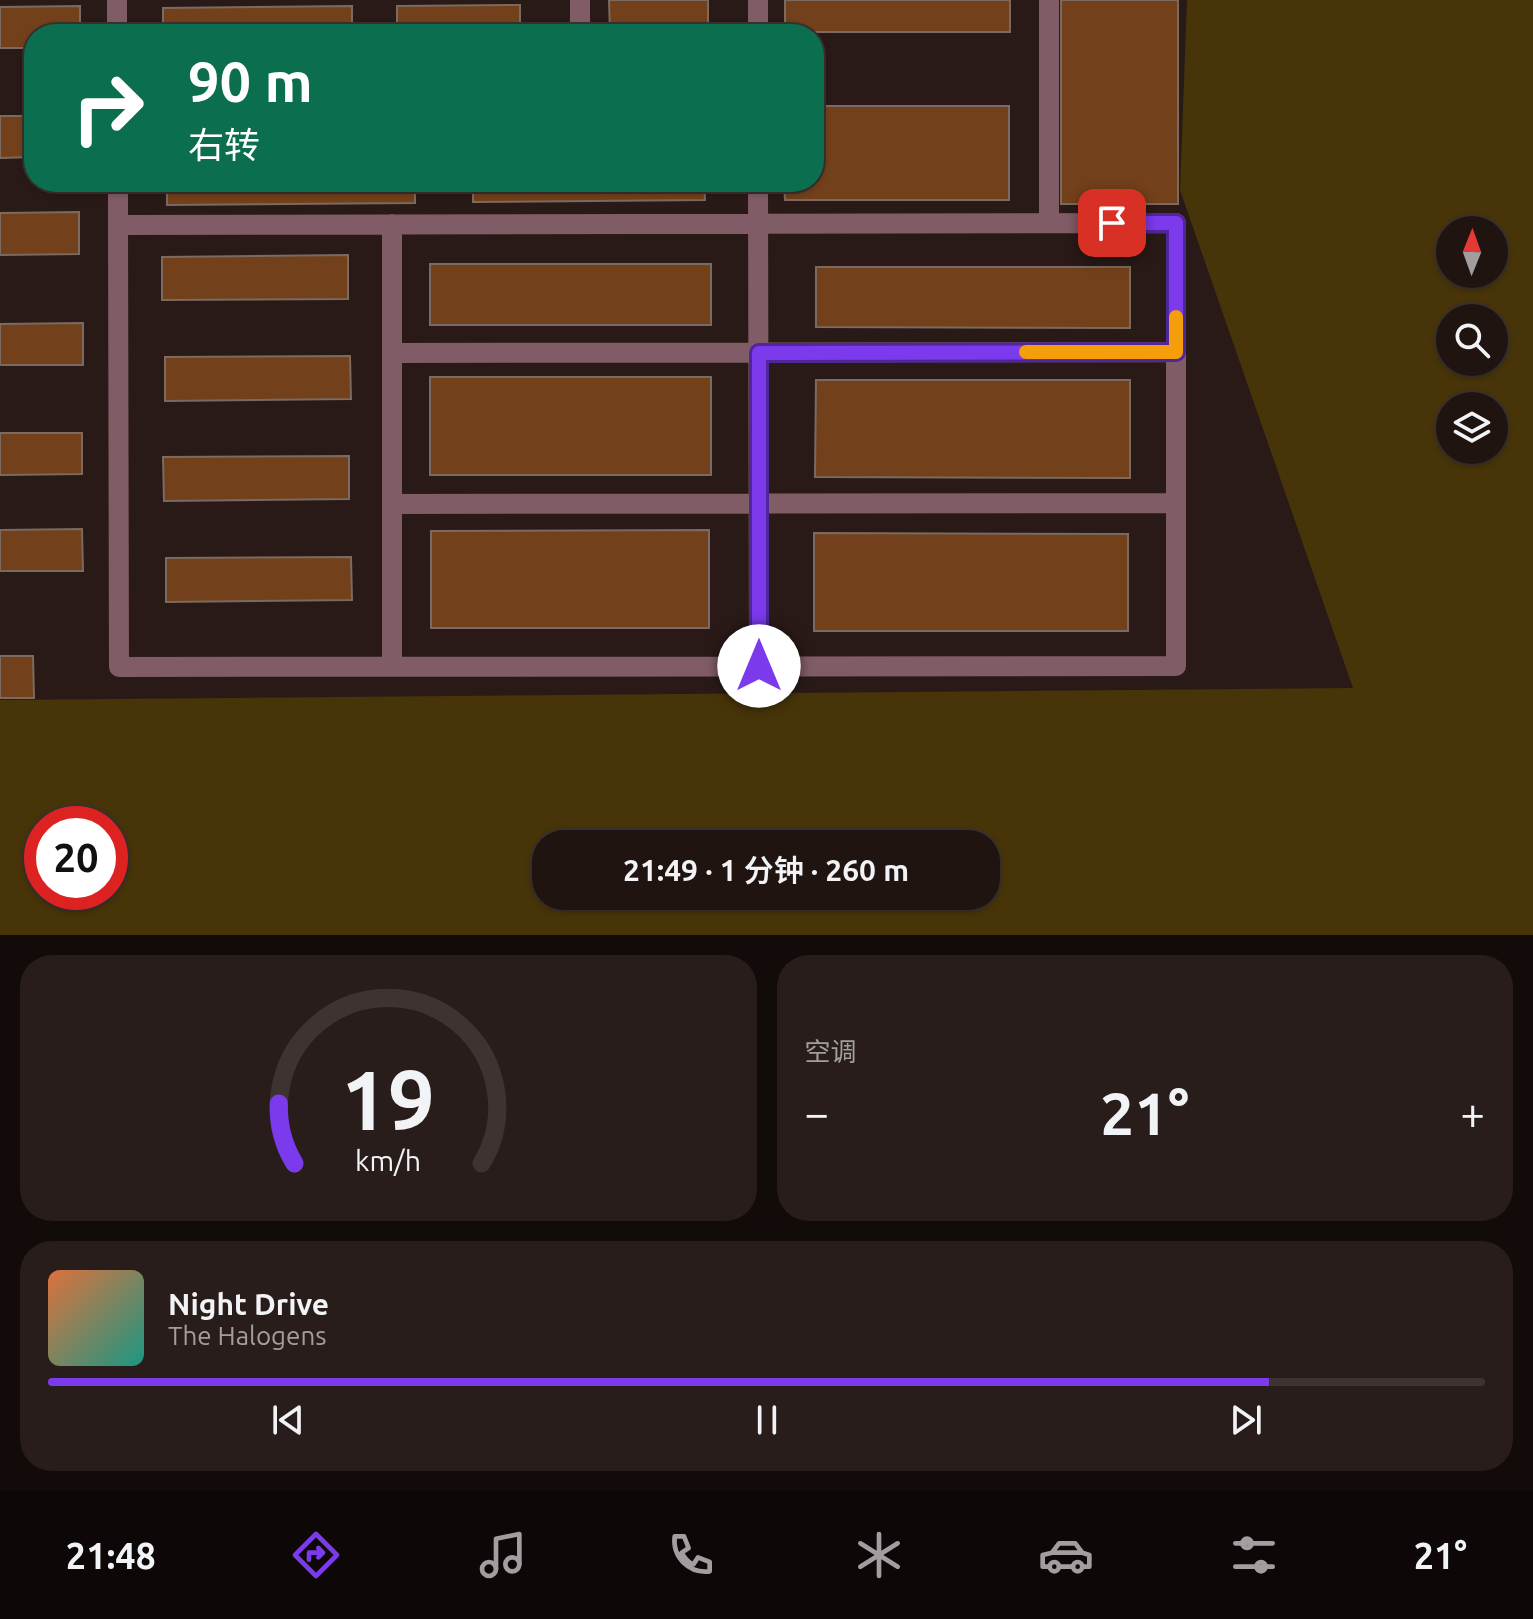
<!DOCTYPE html>
<html lang="zh">
<head>
<meta charset="utf-8">
<style>
	body { margin:0; font-family:Ubuntu,"Noto Sans SC",sans-serif; background:#281d1a; color:#f1f3f6; height:100vh; display:flex; flex-direction:column; font-size:30px; white-space:nowrap }
	* { box-sizing:border-box; margin:0 }
	p { font-size:26px; color:#a29e9f }
	.icon { flex:none; width:44px; height:44px; fill:none; stroke:currentColor; stroke-width:2; stroke-linecap:round; stroke-linejoin:round }
	.map { position:relative; height:935px; overflow:hidden }
	.sheet { display:flex; flex-direction:column; gap:20px; padding:20px; background:#120b09; flex:1 }
	.sheet>* { flex:none }
	.top-card { position:absolute; left:24px; top:24px; width:800px; height:168px; border-radius:32px; box-shadow:0 2px 6px #0004,0 0 0 2px #3d3331; background:#0b6e4f; color:#fff; overflow:hidden }
	.needle { width:52px; rotate:1deg }
	.buttons { position:absolute; left:1436px; top:216px; display:grid; gap:16px }
	.buttons a { display:grid; place-items:center; width:72px; height:72px; border-radius:50%; background:#201411; box-shadow:0 2px 6px #0004,0 0 0 2px #3d3331; font-size:40px }
	.speed { position:absolute; left:24px; top:806px; display:flex; gap:16px; font-size:40px; font-weight:700; text-align:center }
	.speed>* { display:grid; place-content:center; width:104px; height:104px; border-radius:50%; background:#201411; box-shadow:0 2px 6px #0004,0 0 0 2px #3d3331; line-height:1 }
	.speed .limit { border:12px solid #d22; background:#fff; color:#111 }
	.pin { position:absolute; display:grid; place-items:center; width:68px; height:68px; color:#fff; margin:-34px; border-radius:16px; box-shadow:0 4px 12px #0006 }
	.me { position:absolute; width:88px; margin:-44px; rotate:0deg; stroke-linejoin:round; filter:drop-shadow(0 0 6px #0008) }
	.turn { display:flex; align-items:center; gap:28px; height:168px; padding:0 32px; font-size:36px }
	.turn .icon { width:104px; height:104px; stroke-width:2.5 }
	.turn b { display:block; font-size:56px; line-height:68px }
	.big { font-size:60px; font-weight:600; line-height:1.1 }
	.sheet .card { flex:1; display:flex; flex-direction:column; justify-content:center; gap:12px; min-width:0; padding:0 28px; border-radius:32px; background:#281d1a }
	.sheet .dial { align-items:center; gap:0 }
	.dial svg { height:208px; overflow:visible; fill:none; stroke:#3d3331; stroke-width:7; stroke-linecap:round; text-anchor:middle }
	.dial text { fill:#f1f3f6; stroke:none }
	.song { display:flex; align-items:center; gap:24px }
	.cover { width:96px; height:96px; border-radius:12px; background:linear-gradient(135deg,hsl(20 70% 55%),hsl(170 70% 35%)) }
	.played { height:8px; border-radius:4px; background:linear-gradient(90deg,#7c3aed 85%,#3d3331 85%) }
	.keys { display:flex; justify-content:space-around; direction:ltr }
	.heat { display:flex; justify-content:space-between; align-items:center; font-size:44px; direction:ltr }
	.sheet .tiles { flex:1; display:grid; gap:20px; grid-template-columns:1fr 1fr }
	.card:last-child { grid-column:span 2 }
	.trip { position:absolute; left:532px; top:830px; width:468px; height:80px; border-radius:32px; background:#201411; box-shadow:0 2px 6px #0004,0 0 0 2px #3d3331; font-weight:600; line-height:80px; text-align:center }
	.tab-bar { display:flex; height:128px; justify-content:space-around; align-items:center; background:#0d0807; color:#a29e9f }
	.tab-bar .icon { width:56px; height:56px }
	.tab-bar .selected { color:#7c3aed }
	.tab-bar b { font-size:36px; color:#f1f3f6 }
	.map>svg:first-child { display:block }
	.green { fill:#473409; fill-rule:evenodd }
	.building { fill:#72401a; stroke:#7b6a5f; stroke-width:2 }
	.lines { fill:none; stroke-linecap:round; stroke-linejoin:round }
	.minor { stroke:#805c66; stroke-width:20 }
	.route-casing { stroke:#51269a; stroke-width:20 }
	.route { stroke:#7c3aed; stroke-width:14 }
	.slow { stroke:#f59e0b; stroke-width:14 }
</style>
</head>
<body>
<div class="map">
<svg width="1533" height="935" viewBox="0 0 1533 935">
	<rect width="100%" height="100%" fill="#2a1a17"/>
	<path class="green" d="M 1187,0 L 1533,0 L 1533,935 L 0,935 L 0,700 L 1353,688 L 1180,190 ZM 1450,230 L 1494,230 L 1494,274 L 1450,274 ZM 1450,318 L 1494,318 L 1494,362 L 1450,362 ZM 1450,406 L 1494,406 L 1494,450 L 1450,450 ZM 42,824 L 110,824 L 110,892 L 42,892 ZM 546,844 L 986,844 L 986,896 L 546,896 Z"/>
	<path class="building" d="M 609,0 L 708,0 L 708,34 L 610,34 Z
		M 785,0 L 1010,0 L 1010,32 L 785,32 Z
		M 1061,0 L 1178,0 L 1178,204 L 1061,204 Z
		M 520,5 L 520,34 L 397,34 L 397,6 Z
		M 80,6 L 80,34 L 34,34 L 34,48 L 0,48 L 0,7 Z
		M 352,6 L 352,34 L 163,34 L 163,8 Z
		M 814,106 L 1009,106 L 1009,200 L 785,200 L 784,182 L 814,182 Z
		M 0,116 L 34,116 L 34,157 L 0,158 Z
		M 167,182 L 415,182 L 415,203 L 167,205 Z
		M 473,182 L 704,182 L 705,200 L 473,202 Z
		M 79,212 L 79,254 L 0,255 L 0,213 Z
		M 348,255 L 348,299 L 162,300 L 162,257 Z
		M 430,264 L 711,264 L 711,325 L 430,325 Z
		M 816,267 L 1130,267 L 1130,328 L 816,327 Z
		M 83,323 L 83,365 L 0,365 L 0,324 Z
		M 350,356 L 351,399 L 165,401 L 165,357 Z
		M 430,377 L 711,377 L 711,475 L 430,475 Z
		M 816,380 L 1130,380 L 1130,478 L 815,477 Z
		M 0,433 L 82,433 L 82,474 L 0,475 Z
		M 349,456 L 349,499 L 164,501 L 163,457 Z
		M 82,529 L 83,571 L 0,571 L 0,530 Z
		M 709,530 L 709,628 L 431,628 L 431,531 Z
		M 814,533 L 1128,534 L 1128,631 L 814,631 Z
		M 351,557 L 352,600 L 166,602 L 166,558 Z
		M 0,656 L 33,656 L 34,698 L 0,698 Z"/>
	<g class="lines">
		<path class="minor" d="M 117,0 L 117,34
			M 580,0 L 580,34
			M 758,0 L 758,34
			M 1049,0 L 1049,223
			M 118,182 L 118,225 L 119,667 L 1176,666 L 1176,223 L 118,225
			M 758,182 L 759,666
			M 392,224 L 392,667
			M 392,353 L 1176,352
			M 392,504 L 1176,503"/>
	</g>
	<g class="lines">
		<g class="route-casing">
			<path id="route" d="M 759,666 L 759,353 L 1176,352 L 1176,223 L 1112,223"/>
		</g>
		<use href="#route" class="route"/>
		<path class="slow" d="M 1026,352 L 1176,352 L 1176,317"/>
	</g>
</svg>
<div class="buttons">
<a><svg class="needle" viewBox="-14 -14 28 28"><path d="M0-13l5 13h-10z" fill="#e53935"/><path d="M0 13l5-13h-10z" fill="#a29e9f"/></svg></a>
<a><svg class="icon" aria-label="search" viewBox="0 0 24 24"><circle cx="10" cy="10" r="6"/><path d="M15 15l6 6"/></svg></a>
<a><svg class="icon" aria-label="layers" viewBox="0 0 24 24"><path d="M12 4l9 5-9 5-9-5zM3 14l9 5 9-5"/></svg></a>
</div>
<div class="speed"><div class="limit">20</div></div>
<div class="pin" style="left:1112px;top:223px;background:#d93025"><svg class="icon" aria-label="arrive" viewBox="0 0 24 24"><path d="M6 21V4h12l-3 4 3 4H6"/></svg></div>
<svg class="me" style="left:759px;top:666px" viewBox="-20 -20 40 40"><circle r="19" fill="#fff"/><path d="M0-13L10 11 0 6-10 11z" fill="#7c3aed"/></svg>
<div class="trip">21:49 · 1 分钟 · 260 m</div>
<div class="top-card">
<div class="turn"><svg class="icon" aria-label="right" viewBox="0 0 24 24"><path d="M7 20v-9h11M14 6l5 5-5 5"/></svg><div><b>90 m</b>右转</div></div>
</div>
</div>
<section class="sheet">
<div class="tiles">
<div class="card dial"><svg viewBox="0 0 100 80">
<path d="M14 69A42 42 0 1 1 86 69"/>
<path d="M14 69A42 42 0 0 1 8 46" stroke="#7c3aed"/>
<text x="50" y="56" font-size="32" font-weight="700">19</text>
<text x="50" y="72" font-size="11">km/h</text>
</svg></div>
<div class="card"><p>空调</p>
<div class="heat"><a>−</a><b class="big">21°</b><a>+</a></div>
</div>
<div class="card">
<div class="song"><i class="cover"></i><div><b>Night Drive</b><p>The Halogens</p></div></div>
<div class="played"></div>
<div class="keys"><svg class="icon" aria-label="previous" viewBox="0 0 24 24"><path d="M18 5L8 12l10 7zM5 5v14"/></svg><svg class="icon" aria-label="pause" viewBox="0 0 24 24"><path d="M8 5v14M16 5v14"/></svg><svg class="icon" aria-label="next" viewBox="0 0 24 24"><path d="M6 5l10 7-10 7zM19 5v14"/></svg></div>
</div>
</div>
</section>
<nav class="tab-bar">
<b>21:48</b>
<svg class="icon selected" aria-label="directions" viewBox="0 0 24 24"><path d="M12 3l9 9-9 9-9-9zM9 14v-3h6M13 9l2 2-2 2"/></svg>
<svg class="icon" aria-label="music" viewBox="0 0 24 24"><path d="M9 18V5l10-2v13"/><circle cx="6" cy="18" r="3"/><circle cx="16" cy="16" r="3"/></svg>
<svg class="icon" aria-label="phone" viewBox="0 0 24 24"><path d="M5 4h4l2 5-3 2q2 4 5 5l2-3 5 2v4C11 20 4 13 5 4z"/></svg>
<svg class="icon" aria-label="climate" viewBox="0 0 24 24"><path d="M12 3v18M4 7l16 10M4 17L20 7"/></svg>
<svg class="icon" aria-label="car" viewBox="0 0 24 24"><path d="M5 17H2v-5l4-1 3-4h7l3 4 3 1v5h-3M9 17h6M6 11h13"/><circle cx="7" cy="17" r="2"/><circle cx="17" cy="17" r="2"/></svg>
<svg class="icon" aria-label="filters" viewBox="0 0 24 24"><path d="M4 7h16M4 17h16"/><circle cx="9" cy="7" r="2"/><circle cx="15" cy="17" r="2"/></svg>
<b>21°</b>
</nav>
</body>
</html>
